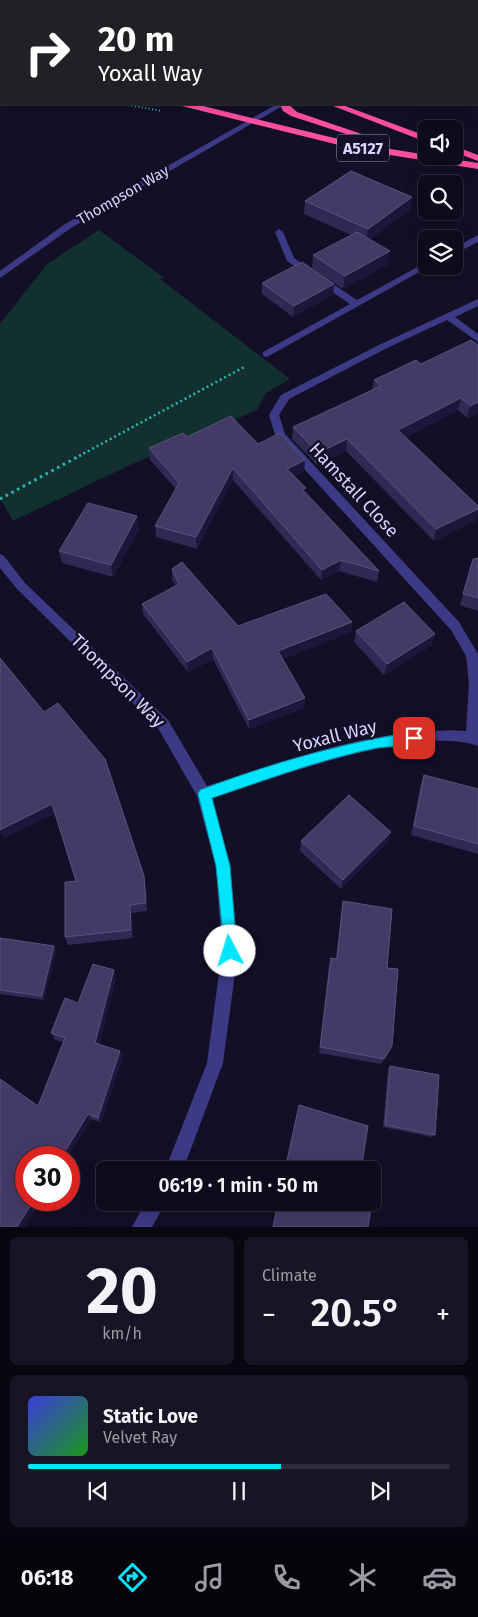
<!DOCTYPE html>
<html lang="en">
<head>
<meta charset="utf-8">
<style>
	body { margin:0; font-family:"Fira Sans",sans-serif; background:#171425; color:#f1f3f6; height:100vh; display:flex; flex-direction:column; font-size:19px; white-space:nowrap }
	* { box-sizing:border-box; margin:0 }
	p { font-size:16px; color:#9b9ba3 }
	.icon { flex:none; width:28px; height:28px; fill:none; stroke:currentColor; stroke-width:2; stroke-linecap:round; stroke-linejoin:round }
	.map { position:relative; height:1227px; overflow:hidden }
	.side { display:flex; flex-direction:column; gap:10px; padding:10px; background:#08060f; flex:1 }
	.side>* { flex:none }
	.banner { position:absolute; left:0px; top:0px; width:479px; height:105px; box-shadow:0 5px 20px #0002,0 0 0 1px #2e2b3b; background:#202124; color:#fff; overflow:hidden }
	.tools { position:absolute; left:418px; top:120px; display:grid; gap:10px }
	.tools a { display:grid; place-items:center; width:45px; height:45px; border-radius:8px; background:#0e0b1c; box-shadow:0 5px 20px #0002,0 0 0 1px #2e2b3b; font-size:25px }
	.speed { position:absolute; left:15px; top:1146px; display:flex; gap:10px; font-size:25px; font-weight:700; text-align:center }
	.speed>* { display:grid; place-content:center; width:65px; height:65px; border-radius:50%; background:#0e0b1c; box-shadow:0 5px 20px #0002,0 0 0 1px #2e2b3b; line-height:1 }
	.speed .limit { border:8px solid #d22; background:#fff; color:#111 }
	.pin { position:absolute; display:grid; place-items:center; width:42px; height:42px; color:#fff; margin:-21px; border-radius:10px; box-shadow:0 2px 8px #0006 }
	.me { position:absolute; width:55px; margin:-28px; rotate:355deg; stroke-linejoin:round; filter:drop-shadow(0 0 4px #0008) }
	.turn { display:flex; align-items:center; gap:18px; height:105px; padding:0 15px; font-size:22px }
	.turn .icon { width:65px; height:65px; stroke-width:2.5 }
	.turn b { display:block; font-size:35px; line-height:42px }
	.big { font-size:38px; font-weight:600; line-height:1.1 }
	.side .card { flex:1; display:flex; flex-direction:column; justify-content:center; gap:8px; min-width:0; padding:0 18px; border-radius:8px; background:#171425 }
	.side .dial { align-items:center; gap:0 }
	.dial b { font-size:65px; line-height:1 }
	.song { display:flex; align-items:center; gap:15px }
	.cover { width:60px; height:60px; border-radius:8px; background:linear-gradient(135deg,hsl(240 70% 55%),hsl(120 70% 35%)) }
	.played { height:5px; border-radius:2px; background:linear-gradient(90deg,#00e5ff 60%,#2e2b3b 60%) }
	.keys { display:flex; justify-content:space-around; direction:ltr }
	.heat { display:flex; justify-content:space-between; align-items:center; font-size:28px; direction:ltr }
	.side .tiles { flex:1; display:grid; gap:10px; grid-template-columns:1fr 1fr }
	.card:last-child { grid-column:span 2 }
	.trip { position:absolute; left:96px; top:1161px; width:285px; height:50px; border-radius:8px; background:#0e0b1c; box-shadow:0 5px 20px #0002,0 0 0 1px #2e2b3b; font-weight:600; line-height:50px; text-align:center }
	.tabs { display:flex; height:80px; justify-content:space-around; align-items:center; background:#06040b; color:#9b9ba3 }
	.tabs .icon { width:35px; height:35px }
	.tabs .selected { color:#00e5ff }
	.tabs b { font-size:22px; color:#f1f3f6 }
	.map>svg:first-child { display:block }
	.green { fill:#12302f }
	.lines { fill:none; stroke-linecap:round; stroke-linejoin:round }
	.path-far2 { stroke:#2fb8b0; stroke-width:2; stroke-dasharray:1 2.5; stroke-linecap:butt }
	.path-far1 { stroke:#2fb8b0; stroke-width:2.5; stroke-dasharray:2 3; stroke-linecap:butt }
	.path { stroke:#2fb8b0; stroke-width:3; stroke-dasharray:2.5 4; stroke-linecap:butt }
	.minor { fill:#3d3a85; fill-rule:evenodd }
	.highway { fill:#ff4fa3; fill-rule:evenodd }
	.wall { fill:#312854 }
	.shaded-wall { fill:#1d163a }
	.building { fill:#433a66; stroke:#5a527e }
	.route { fill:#00e5ff; stroke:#0095a6 }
	.labels { text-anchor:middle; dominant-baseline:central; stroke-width:5; stroke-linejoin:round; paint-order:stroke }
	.far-street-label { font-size:15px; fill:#d9d4ff; stroke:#130f26 }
	.shield { fill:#130f26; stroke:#9e99be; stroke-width:1 }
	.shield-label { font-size:16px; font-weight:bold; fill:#d9d4ff }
	.street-label { font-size:18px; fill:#d9d4ff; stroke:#130f26 }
</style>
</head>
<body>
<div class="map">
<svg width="478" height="1227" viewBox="0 0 478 1227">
	<rect width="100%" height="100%" fill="#130f26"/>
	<path class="green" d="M 99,230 L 163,277 L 160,279 L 290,379 L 266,393 L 257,410 L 130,465 L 13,521 L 0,498 L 0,324 L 47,264 Z"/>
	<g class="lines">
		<path class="path-far2" d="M 128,105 L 162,111"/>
		<path class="path-far1" d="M 79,456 L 246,366"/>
		<path class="path" d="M 0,499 L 81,455"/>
		<path class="minor" d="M 277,104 L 286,104 L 71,228 L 0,278 L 0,271 L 65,224 Z
			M 279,229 L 283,232 L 294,258 L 357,300 L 423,264 L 426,263 L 426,266 L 430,266 L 267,357 L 263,356 L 263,352 L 350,304 L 287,261 L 275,232 Z
			M 478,235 L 478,242 L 454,254 L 454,248 Z
			M 478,299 L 478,306 L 455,317 L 478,334 L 478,342 L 447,320 L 387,348 L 289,399 L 279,415 L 285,434 L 459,622 L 478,654 L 478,746 C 418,724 274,778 212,798 L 230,866 L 238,951 L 223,1063 L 183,1170 L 165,1170 L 207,1063 L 222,951 L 216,866 L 197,796 L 158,728 L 17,589 L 0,568 L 0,554 L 4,556 L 25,583 L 168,720 L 207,786 C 291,760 377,726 466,731 L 469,683 L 466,656 L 451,630 L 276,438 L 269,415 L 281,395 L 381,344 Z
			M 146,1202 L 166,1202 L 152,1227 L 132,1227 Z"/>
		<path class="highway" d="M 134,0 L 143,0 L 144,1 L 135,1 Z
			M 277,0 L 331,0 L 332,1 L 278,1 Z
			M 0,3 L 1,3 L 1,7 L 0,7 Z
			M 0,37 L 1,37 L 1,41 L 0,41 Z
			M 181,104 L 195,104 L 359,144 L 478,163 L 478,169 L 359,150 L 182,106 Z
			M 280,104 L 288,104 L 297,112 L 388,143 L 380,145 L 291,116 L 283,111 Z
			M 328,104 L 340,104 L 426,136 L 426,142 Z
			M 454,146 L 478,155 L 478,161 L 454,152 Z"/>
	</g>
	<path class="wall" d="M 412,197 L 410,210 L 370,239 L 388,264 L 343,289 L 312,268 L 313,255 L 351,235 L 304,214 L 305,201 Z
		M 262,283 L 333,295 L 293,317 L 262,294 Z
		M 416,360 L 478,413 L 467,418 L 458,410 L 406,437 L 478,506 L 478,513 L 476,520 L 434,541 L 346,451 L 317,465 L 292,439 L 293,427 L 372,390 L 374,380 Z
		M 258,444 L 305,460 L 304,472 L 294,476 L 305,493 L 379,571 L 377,582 L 339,571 L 321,580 L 233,480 L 197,549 L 156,537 L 155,526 L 176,489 L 150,460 L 149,448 Z
		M 137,516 L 139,529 L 113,577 L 62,563 L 59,551 Z
		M 478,558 L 478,611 L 460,605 L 473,559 Z
		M 172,569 L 238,626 L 352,622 L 351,632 L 283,659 L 305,698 L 304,708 L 249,729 L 213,659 L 188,672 L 143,614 L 142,604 L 176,586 L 172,580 Z
		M 356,631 L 432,645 L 384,675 L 354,642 Z
		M 0,658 L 146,884 L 147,911 L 132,913 L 133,938 L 68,945 L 65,937 L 76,881 L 55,813 L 4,838 L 0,831 Z
		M 424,775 L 478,789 L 478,854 L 411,835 L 421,784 Z
		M 391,832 L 388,842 L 341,889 L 300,851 L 301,841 Z
		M 343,901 L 387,968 L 392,1046 L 381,1064 L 319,1053 L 329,965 L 331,958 L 336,958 L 342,909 Z
		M 0,938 L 54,946 L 56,950 L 44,1000 L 0,994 Z
		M 93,964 L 114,970 L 116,977 L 99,1045 L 120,1051 L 123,1057 L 101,1122 L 91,1119 L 67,1158 L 26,1158 L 26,1200 L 41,1200 L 24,1227 L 0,1227 L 0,1079 L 38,1106 L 63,1042 L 55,1040 L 51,1033 L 65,998 L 78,1003 Z
		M 390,1066 L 435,1135 L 432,1137 L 383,1127 L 388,1069 Z"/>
	<path class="shaded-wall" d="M 412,197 L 410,210 L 366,242 L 368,229 Z
		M 390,251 L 388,264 L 343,289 L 345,276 Z
		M 334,284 L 333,295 L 293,317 L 294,306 Z
		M 461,398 L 458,410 L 396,442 L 398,430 Z
		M 478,402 L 478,413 L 467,418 L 470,406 Z
		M 347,439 L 346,451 L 317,465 L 318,453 Z
		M 305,460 L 304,472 L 287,480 L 287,469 Z
		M 233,468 L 233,480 L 197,549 L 196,537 Z
		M 478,509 L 478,513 L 476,520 L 434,541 L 436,529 Z
		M 137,516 L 139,529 L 113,577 L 111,565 Z
		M 341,560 L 339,571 L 321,580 L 322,570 Z
		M 352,622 L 351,632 L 278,661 L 278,651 Z
		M 435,634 L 432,645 L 384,675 L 387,664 Z
		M 212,648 L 213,659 L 188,672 L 187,662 Z
		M 305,698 L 304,708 L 249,729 L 249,720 Z
		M 52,804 L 55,813 L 4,838 L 0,830 Z
		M 391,832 L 388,842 L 341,889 L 343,880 Z
		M 144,876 L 146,884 L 147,911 L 146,903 Z
		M 130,905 L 132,913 L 133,938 L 131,930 Z
		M 54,946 L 56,950 L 44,1000 L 42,996 Z
		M 114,970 L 116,977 L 98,1049 L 95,1043 Z
		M 120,1051 L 123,1057 L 101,1122 L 98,1118 Z
		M 88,1114 L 91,1119 L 67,1158 L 61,1158 Z
		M 34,1200 L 41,1200 L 24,1227 L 17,1227 Z"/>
	<path class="building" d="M 351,171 L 412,197 L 368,229 L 305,201 Z
		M 357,232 L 390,251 L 345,276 L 313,255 Z
		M 302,262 L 334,284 L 294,306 L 262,283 Z
		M 471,340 L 478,345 L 478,402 L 470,406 L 461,398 L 398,430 L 478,506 L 478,509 L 436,529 L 347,439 L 318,453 L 293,427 L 381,386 L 374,380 L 416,360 L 421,364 Z
		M 231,416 L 258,444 L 280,433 L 305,460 L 287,469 L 306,488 L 303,490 L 379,571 L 341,560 L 322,570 L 233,468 L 196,537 L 155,526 L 179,483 L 149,448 L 183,433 L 187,437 Z
		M 88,503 L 137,516 L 111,565 L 59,551 Z
		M 478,558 L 478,598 L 463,594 L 473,559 Z
		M 182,562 L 238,626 L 326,594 L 352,622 L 278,651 L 305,698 L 249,720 L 212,648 L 187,662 L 142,604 L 179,584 L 172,569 Z
		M 404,602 L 435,634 L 387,664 L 356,631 Z
		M 0,658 L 44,712 L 58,703 L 105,759 L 144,876 L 146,903 L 130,905 L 131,930 L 65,937 L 65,882 L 76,881 L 52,804 L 0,830 Z
		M 424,775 L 478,789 L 478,844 L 414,826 Z
		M 349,795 L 391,832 L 343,880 L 301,841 Z
		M 343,901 L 392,909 L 387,968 L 398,969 L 392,1046 L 384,1059 L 320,1047 L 331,958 L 337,959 Z
		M 0,938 L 54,946 L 42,996 L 0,990 Z
		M 93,964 L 114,970 L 95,1043 L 120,1051 L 98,1118 L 88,1114 L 61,1158 L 26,1158 L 26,1200 L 34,1200 L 17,1227 L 0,1227 L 0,1079 L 38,1106 L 65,1038 L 51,1033 L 65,998 L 78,1003 Z
		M 390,1066 L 439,1075 L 435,1135 L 385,1125 Z
		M 299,1105 L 368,1126 L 361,1170 L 285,1170 Z
		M 278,1202 L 372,1202 L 368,1227 L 273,1227 Z"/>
	<path class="route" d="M 414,732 L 420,738 C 416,748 388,746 377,748 C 321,759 266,780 212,798 L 230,866 L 237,951 L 235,956 L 230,958 L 225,956 L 216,866 L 198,794 L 200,790 C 269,764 341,743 414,732 Z"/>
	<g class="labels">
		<g class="far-street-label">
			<text transform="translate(123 195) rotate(-30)">Thompson Way</text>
		</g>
		<rect class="shield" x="337" y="134.5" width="52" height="27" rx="4"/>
		<g class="shield-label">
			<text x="363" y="148">A5127</text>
		</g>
		<g class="street-label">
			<text transform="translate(354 490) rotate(47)">Hamstall Close</text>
			<text transform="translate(118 681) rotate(45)">Thompson Way</text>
			<text transform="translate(335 736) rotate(-14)">Yoxall Way</text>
		</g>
	</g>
</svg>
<div class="tools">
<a><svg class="icon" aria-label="sound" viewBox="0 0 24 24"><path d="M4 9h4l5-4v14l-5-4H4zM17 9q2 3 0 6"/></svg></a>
<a><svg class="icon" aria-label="search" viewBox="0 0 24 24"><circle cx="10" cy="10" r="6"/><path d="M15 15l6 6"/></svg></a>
<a><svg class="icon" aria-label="layers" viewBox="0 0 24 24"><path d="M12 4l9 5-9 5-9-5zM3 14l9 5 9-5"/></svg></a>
</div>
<div class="speed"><div class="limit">30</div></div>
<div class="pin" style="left:414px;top:738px;background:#d93025"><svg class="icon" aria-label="arrive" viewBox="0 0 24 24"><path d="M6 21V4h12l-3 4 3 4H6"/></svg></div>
<svg class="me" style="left:230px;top:951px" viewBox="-20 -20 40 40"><circle r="19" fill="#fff"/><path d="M0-13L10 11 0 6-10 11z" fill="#00e5ff"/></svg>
<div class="trip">06:19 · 1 min · 50 m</div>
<div class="banner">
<div class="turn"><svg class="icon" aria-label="right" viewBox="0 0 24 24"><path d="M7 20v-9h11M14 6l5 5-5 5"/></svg><div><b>20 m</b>Yoxall Way</div></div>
</div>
</div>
<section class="side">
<div class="tiles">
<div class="card dial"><b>20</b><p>km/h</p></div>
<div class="card"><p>Climate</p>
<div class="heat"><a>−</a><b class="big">20.5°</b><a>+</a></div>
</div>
<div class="card">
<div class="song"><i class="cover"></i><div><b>Static Love</b><p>Velvet Ray</p></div></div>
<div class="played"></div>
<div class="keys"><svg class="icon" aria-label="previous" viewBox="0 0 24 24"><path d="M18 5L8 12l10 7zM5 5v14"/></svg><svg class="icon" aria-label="pause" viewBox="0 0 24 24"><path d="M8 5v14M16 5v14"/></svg><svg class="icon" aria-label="next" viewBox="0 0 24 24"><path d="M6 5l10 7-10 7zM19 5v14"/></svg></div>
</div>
</div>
</section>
<nav class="tabs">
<b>06:18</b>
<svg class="icon selected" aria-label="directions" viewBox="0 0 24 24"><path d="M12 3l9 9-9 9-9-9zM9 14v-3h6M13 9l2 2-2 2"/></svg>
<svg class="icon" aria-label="music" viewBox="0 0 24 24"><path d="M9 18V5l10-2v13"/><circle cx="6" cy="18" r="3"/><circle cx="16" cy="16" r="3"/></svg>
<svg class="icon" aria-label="phone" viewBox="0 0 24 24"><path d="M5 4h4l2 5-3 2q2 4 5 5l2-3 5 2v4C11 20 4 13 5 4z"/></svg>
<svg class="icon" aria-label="climate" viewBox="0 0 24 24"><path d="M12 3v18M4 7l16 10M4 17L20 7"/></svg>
<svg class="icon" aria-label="car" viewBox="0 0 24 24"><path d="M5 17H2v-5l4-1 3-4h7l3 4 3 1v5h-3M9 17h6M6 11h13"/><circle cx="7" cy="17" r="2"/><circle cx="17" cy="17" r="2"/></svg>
</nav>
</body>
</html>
